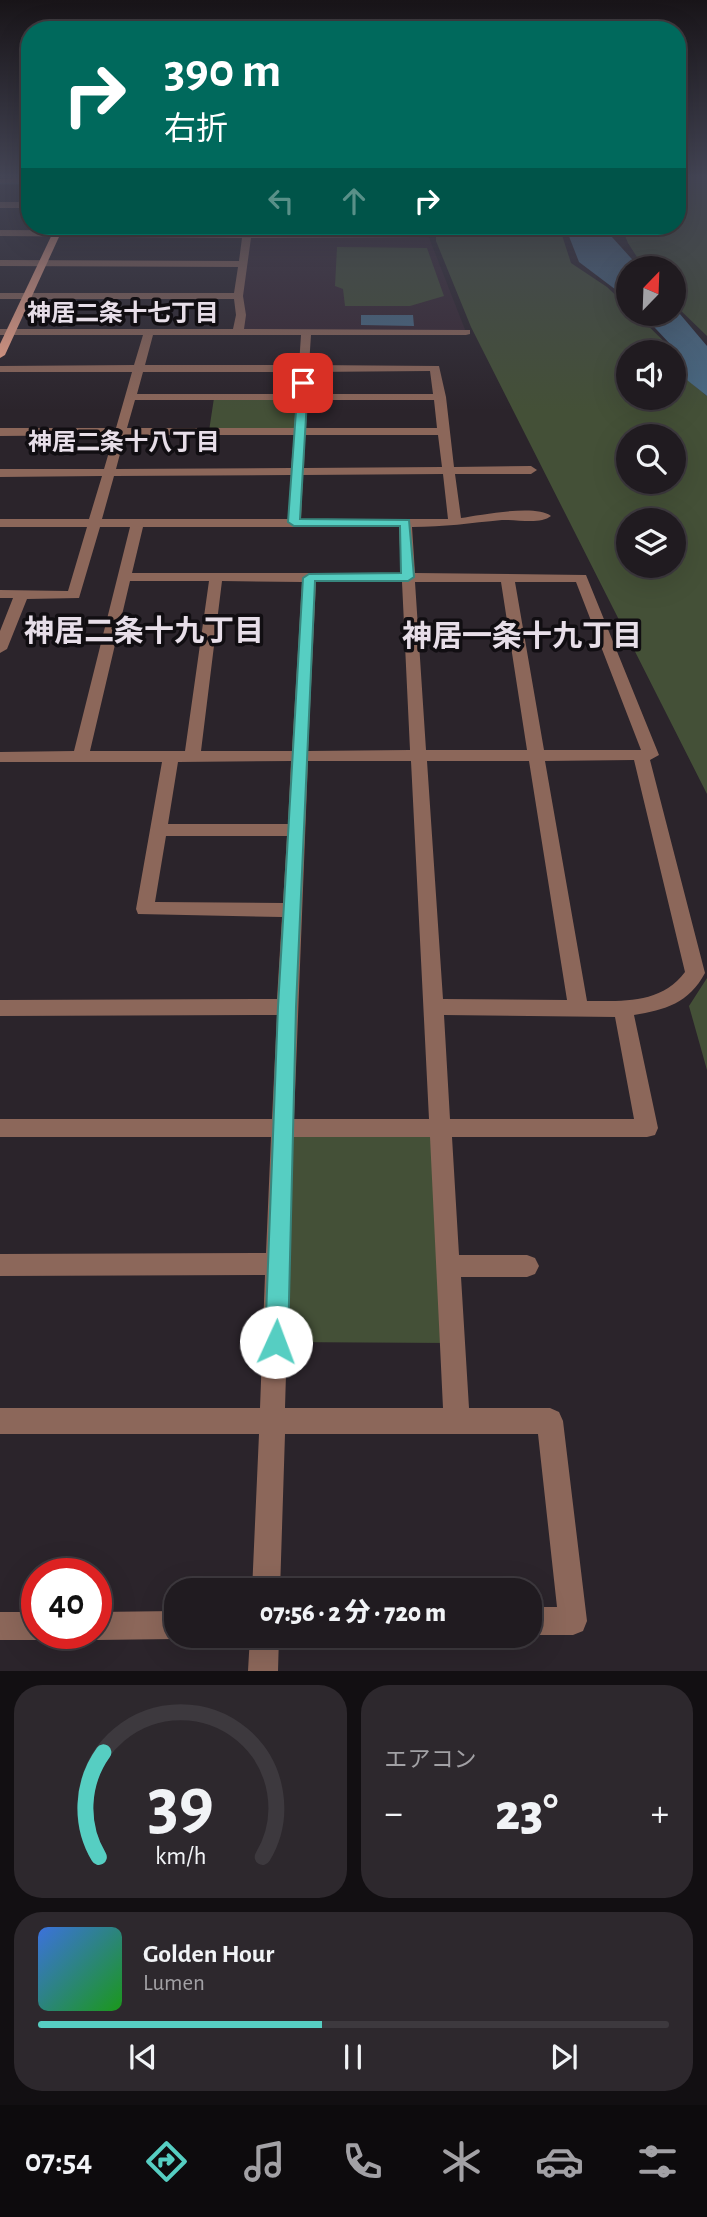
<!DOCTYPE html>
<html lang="ja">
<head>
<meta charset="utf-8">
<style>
	body { margin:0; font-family:"Alegreya Sans","Noto Sans JP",sans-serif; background:#2d282d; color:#f1f3f6; height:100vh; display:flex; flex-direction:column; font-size:26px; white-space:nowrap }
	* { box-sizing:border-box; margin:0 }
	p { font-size:23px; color:#a2a1a5 }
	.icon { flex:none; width:38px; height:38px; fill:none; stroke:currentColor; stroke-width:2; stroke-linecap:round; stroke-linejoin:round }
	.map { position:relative; height:1671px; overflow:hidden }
	.drawer { display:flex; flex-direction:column; gap:14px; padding:14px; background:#120f12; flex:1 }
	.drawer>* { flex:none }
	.hud { position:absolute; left:21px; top:21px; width:665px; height:214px; border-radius:28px; box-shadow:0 7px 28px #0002,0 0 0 2px #3d393e; background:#00695c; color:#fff; overflow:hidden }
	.needle { width:46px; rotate:23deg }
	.tools { position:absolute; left:616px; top:256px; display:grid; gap:14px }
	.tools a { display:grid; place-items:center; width:70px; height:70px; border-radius:50%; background:#201b20; box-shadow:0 7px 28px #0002,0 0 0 2px #3d393e; font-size:35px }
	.speed { position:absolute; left:21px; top:1558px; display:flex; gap:14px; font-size:35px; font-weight:700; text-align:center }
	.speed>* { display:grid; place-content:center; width:91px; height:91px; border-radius:50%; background:#201b20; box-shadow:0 7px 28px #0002,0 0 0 2px #3d393e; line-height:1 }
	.speed .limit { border:10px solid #d22; background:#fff; color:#111 }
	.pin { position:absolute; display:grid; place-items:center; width:60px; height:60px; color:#fff; margin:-30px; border-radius:14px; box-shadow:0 4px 10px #0006 }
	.me { position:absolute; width:77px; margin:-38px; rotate:2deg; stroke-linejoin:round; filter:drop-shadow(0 0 5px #0008) }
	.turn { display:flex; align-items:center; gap:24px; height:147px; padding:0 28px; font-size:32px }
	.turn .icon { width:91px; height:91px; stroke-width:2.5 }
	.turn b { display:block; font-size:49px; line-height:60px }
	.lanes { display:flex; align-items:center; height:66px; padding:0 28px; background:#0003; justify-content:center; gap:35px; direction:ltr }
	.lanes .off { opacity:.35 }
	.big { font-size:52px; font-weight:800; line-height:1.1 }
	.drawer .tile { flex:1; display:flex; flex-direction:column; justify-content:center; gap:10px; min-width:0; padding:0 24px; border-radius:28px; background:#2d282d }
	.drawer .dial { align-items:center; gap:0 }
	.dial svg { height:182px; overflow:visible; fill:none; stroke:#3d393e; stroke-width:7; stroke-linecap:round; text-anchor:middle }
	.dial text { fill:#f1f3f6; stroke:none }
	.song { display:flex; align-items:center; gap:21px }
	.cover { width:84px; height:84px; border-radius:10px; background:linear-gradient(135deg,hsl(220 70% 55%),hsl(120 70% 35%)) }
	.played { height:7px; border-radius:4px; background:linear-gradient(90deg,#56cec2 45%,#3d393e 45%) }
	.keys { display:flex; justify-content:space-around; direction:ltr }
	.heat { display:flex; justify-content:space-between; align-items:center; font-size:38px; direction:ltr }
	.drawer .tiles { flex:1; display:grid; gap:14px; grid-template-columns:1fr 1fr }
	.tile:last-child { grid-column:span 2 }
	.trip { position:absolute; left:164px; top:1578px; width:378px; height:70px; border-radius:28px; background:#201b20; box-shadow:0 7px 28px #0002,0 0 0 2px #3d393e; font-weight:800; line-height:70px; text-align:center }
	.tabs { display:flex; height:112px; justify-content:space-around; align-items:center; background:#0d0b0d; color:#a2a1a5 }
	.tabs .icon { width:49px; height:49px }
	.tabs .active { color:#56cec2 }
	.tabs b { font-size:32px; color:#f1f3f6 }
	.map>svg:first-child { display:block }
	.education { fill:#382833 }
	.green { fill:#445037; fill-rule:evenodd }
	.water { fill:#4a6b85 }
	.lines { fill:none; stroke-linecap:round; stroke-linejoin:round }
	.stream { stroke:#4a6b85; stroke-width:2.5 }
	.minor { fill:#8c675a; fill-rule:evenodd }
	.major { fill:#f2a68b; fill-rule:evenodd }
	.route { fill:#56cec2; stroke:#38867e; stroke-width:2 }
	.labels { text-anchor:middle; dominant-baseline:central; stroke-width:7; stroke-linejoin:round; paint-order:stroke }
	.far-neighbourhood-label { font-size:24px; font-weight:bold; fill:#e7dee8; stroke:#110e12 }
	.neighbourhood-label { font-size:30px; font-weight:bold; fill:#e7dee8; stroke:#110e12 }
</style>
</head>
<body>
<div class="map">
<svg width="707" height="1671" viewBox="0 0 707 1671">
	<rect width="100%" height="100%" fill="#2b242b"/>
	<path class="education" d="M 428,235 L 466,332 L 238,332 L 247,236 Z"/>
	<path class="green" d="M 677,177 L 707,177 L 707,336 L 674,304 L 674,268 L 644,268 L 628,243 L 621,226 L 677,226 Z
		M 436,226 L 559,226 L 571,263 L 607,287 L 628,307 L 628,313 L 635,313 L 678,355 C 678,374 694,385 707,396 L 707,794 L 471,327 L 436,241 ZM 628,352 L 674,352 L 674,397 L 628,397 ZM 628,436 L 674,436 L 674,481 L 628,481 ZM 628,520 L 674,520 L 674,565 L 628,565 Z
		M 337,247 L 427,248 L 444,296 L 410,306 L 345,306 L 343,289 L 335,286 Z
		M 214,398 L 302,398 L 300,432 L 209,431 Z
		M 707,978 L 707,1070 L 689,1006 Z
		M 284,1126 L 439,1129 L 454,1343 L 276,1342 Z"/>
	<path class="water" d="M 565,226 L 607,226 L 611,236 L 640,268 L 628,268 L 628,299 L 579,262 Z
		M 674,307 L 707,346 L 707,396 L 687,380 L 678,361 L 678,355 L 671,345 L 641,313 L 674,313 Z
		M 361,315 L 413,315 L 414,326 L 361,325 Z"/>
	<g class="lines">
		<path class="stream" d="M 0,183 L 30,183"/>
		<path class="minor" d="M 30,178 L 30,182 L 0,183 L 0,179 Z
			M 0,202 L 30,202 L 30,208 L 0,208 Z
			M 422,226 L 430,226 L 431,237 L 251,238 L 243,296 L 246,315 L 244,329 L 470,330 L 470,334 L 466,335 L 311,335 L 309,365 L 439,366 L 446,397 L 454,467 L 531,466 L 537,470 L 531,474 L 455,474 L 461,518 C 481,515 536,504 551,516 C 540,525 517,519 502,520 C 470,523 445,527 412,527 L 415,573 L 586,575 L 659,755 L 650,760 L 705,973 C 689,1003 665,1010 634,1015 L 658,1128 L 655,1135 L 647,1137 L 452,1137 L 459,1255 L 527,1255 L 535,1258 L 539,1266 L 535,1274 L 527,1277 L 461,1277 L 469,1408 L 550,1408 L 559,1412 L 563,1421 L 587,1621 L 583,1631 L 573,1635 L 530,1635 L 530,1607 L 557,1607 L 538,1434 L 285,1434 L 280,1591 L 252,1591 L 259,1434 L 0,1434 L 0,1408 L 260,1408 L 265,1275 L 0,1276 L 0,1254 L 266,1253 L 271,1137 L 0,1137 L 0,1119 L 272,1119 L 277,1015 L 0,1016 L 0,1000 L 277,999 L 282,917 L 138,914 L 136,909 L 162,762 L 0,762 L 0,752 L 74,751 L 130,527 L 100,527 L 79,598 L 27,599 L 7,649 L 0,653 L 0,631 L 13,598 L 0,598 L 0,590 L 68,591 L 87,527 L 0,527 L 0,519 L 89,519 L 102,476 L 0,477 L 0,469 L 104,469 L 114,435 L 0,436 L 0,428 L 116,428 L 132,372 L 0,372 L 0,366 L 134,365 L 143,335 L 0,335 L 0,329 L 233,329 L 236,315 L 234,299 L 0,299 L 0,293 L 234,293 L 238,267 L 0,266 L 0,260 L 239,261 L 242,238 L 0,236 L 0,230 L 423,232 ZM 153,335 L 301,335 L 299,365 L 145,365 ZM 430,371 L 433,394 L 308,394 L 309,372 ZM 143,372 L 298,372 L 297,394 L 137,394 ZM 135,400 L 296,400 L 294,428 L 127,428 ZM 307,400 L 434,400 L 437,428 L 306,428 ZM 125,435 L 294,435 L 291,468 L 116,469 ZM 305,435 L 438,435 L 442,467 L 304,468 ZM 443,474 L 448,519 L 301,519 L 303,475 ZM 291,475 L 288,519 L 102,519 L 114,476 ZM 143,527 L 399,527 L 401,573 L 132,573 ZM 130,581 L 209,581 L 185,751 L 90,751 ZM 222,581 L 302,582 L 292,751 L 201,751 ZM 316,582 L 402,582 L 410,750 L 308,751 ZM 415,582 L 501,582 L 527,750 L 426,750 ZM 515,582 L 576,582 L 641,750 L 544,750 ZM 634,760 L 685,972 C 661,1004 623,1001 587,1001 L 545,761 ZM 291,761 L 288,824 L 168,824 L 178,762 ZM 308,761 L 411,761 L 429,1119 L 294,1119 ZM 427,761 L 529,761 L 567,1000 L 443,999 ZM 166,836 L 287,836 L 283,903 L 155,902 ZM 444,1015 L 615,1017 L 634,1119 L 450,1119 ZM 293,1137 L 430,1137 L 443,1408 L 285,1408 Z
			M 177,1611 L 177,1636 L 185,1636 L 177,1639 L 96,1640 L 84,1633 L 96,1633 L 96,1612 Z
			M 0,1612 L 37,1612 L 37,1633 L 49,1633 L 47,1636 L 37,1640 L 0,1640 Z
			M 250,1636 L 279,1636 L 278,1671 L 248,1671 Z"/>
		<path class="major" d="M 56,226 L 64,226 L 5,355 L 0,358 L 0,344 Z"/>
	</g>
	<linearGradient id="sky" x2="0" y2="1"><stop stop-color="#181418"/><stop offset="0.43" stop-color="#444555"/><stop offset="1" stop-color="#444555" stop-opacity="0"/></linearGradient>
	<rect width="707" height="411" fill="url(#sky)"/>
	<path class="route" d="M 303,380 L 308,383 L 300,519 L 409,520 L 414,577 L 408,581 L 315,581 L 296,1007 L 288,1342 L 284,1349 L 276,1353 L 269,1349 L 265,1342 L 278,1007 L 303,578 L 309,574 L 401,573 L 400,526 L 294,526 L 288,522 L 298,383 Z"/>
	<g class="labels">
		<g class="far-neighbourhood-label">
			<text x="123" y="314">神居二条十七丁目</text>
			<text x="124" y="443">神居二条十八丁目</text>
		</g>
		<g class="neighbourhood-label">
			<text x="144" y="632">神居二条十九丁目</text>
			<text x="522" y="637">神居一条十九丁目</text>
		</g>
	</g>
</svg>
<div class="tools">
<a><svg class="needle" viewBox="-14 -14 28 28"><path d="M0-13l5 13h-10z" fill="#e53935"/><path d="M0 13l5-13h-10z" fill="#a2a1a5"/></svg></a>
<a><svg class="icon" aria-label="sound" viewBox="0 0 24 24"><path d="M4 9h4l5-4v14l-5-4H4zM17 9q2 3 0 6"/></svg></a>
<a><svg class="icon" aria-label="search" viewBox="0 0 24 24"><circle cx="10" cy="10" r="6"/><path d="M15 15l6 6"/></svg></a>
<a><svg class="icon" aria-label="layers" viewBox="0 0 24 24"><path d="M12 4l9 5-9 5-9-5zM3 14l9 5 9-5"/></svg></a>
</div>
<div class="speed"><div class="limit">40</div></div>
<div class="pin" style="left:303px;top:383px;background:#d93025"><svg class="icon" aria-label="arrive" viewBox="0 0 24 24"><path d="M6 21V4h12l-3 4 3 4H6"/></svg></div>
<svg class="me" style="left:276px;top:1342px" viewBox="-20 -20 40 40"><circle r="19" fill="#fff"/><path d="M0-13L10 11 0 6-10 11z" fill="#56cec2"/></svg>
<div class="trip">07:56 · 2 分 · 720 m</div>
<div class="hud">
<div class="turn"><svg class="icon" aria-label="right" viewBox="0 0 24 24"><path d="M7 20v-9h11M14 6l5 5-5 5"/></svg><div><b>390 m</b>右折</div></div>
<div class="lanes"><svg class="icon off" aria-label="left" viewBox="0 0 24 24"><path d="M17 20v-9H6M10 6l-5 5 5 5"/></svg><svg class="icon off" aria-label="ahead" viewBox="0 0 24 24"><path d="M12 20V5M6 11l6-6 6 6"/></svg><svg class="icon" aria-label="right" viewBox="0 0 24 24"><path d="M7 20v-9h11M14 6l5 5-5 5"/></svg></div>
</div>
</div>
<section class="drawer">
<div class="tiles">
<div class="tile dial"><svg viewBox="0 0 100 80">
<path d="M14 69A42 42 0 1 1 86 69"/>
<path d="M14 69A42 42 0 0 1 16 23" stroke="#56cec2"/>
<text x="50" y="56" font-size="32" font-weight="700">39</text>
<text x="50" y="72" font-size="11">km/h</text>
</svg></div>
<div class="tile"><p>エアコン</p>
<div class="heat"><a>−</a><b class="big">23°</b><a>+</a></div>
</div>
<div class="tile">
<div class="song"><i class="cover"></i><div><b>Golden Hour</b><p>Lumen</p></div></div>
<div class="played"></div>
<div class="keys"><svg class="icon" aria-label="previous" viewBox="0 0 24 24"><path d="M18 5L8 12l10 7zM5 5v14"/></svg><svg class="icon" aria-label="pause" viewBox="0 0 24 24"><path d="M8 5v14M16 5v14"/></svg><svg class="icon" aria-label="next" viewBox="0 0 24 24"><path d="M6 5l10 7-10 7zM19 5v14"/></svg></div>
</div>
</div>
</section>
<nav class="tabs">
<b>07:54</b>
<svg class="icon active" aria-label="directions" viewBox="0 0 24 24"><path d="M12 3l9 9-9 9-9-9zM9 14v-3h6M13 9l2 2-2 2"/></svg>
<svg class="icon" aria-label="music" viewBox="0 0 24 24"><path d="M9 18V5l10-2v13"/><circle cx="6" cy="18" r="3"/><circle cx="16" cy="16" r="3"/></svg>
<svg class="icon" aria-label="phone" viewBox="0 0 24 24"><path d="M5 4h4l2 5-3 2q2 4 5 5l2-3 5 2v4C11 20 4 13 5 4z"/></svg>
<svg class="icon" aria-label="climate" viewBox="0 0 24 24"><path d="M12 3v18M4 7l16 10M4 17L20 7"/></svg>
<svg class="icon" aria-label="car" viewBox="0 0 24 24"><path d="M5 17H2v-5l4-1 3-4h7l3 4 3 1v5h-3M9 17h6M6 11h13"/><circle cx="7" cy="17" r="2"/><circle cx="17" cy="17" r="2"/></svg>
<svg class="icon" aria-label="filters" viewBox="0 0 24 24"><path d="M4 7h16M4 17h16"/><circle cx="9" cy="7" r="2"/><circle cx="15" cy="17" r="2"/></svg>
</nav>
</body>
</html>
